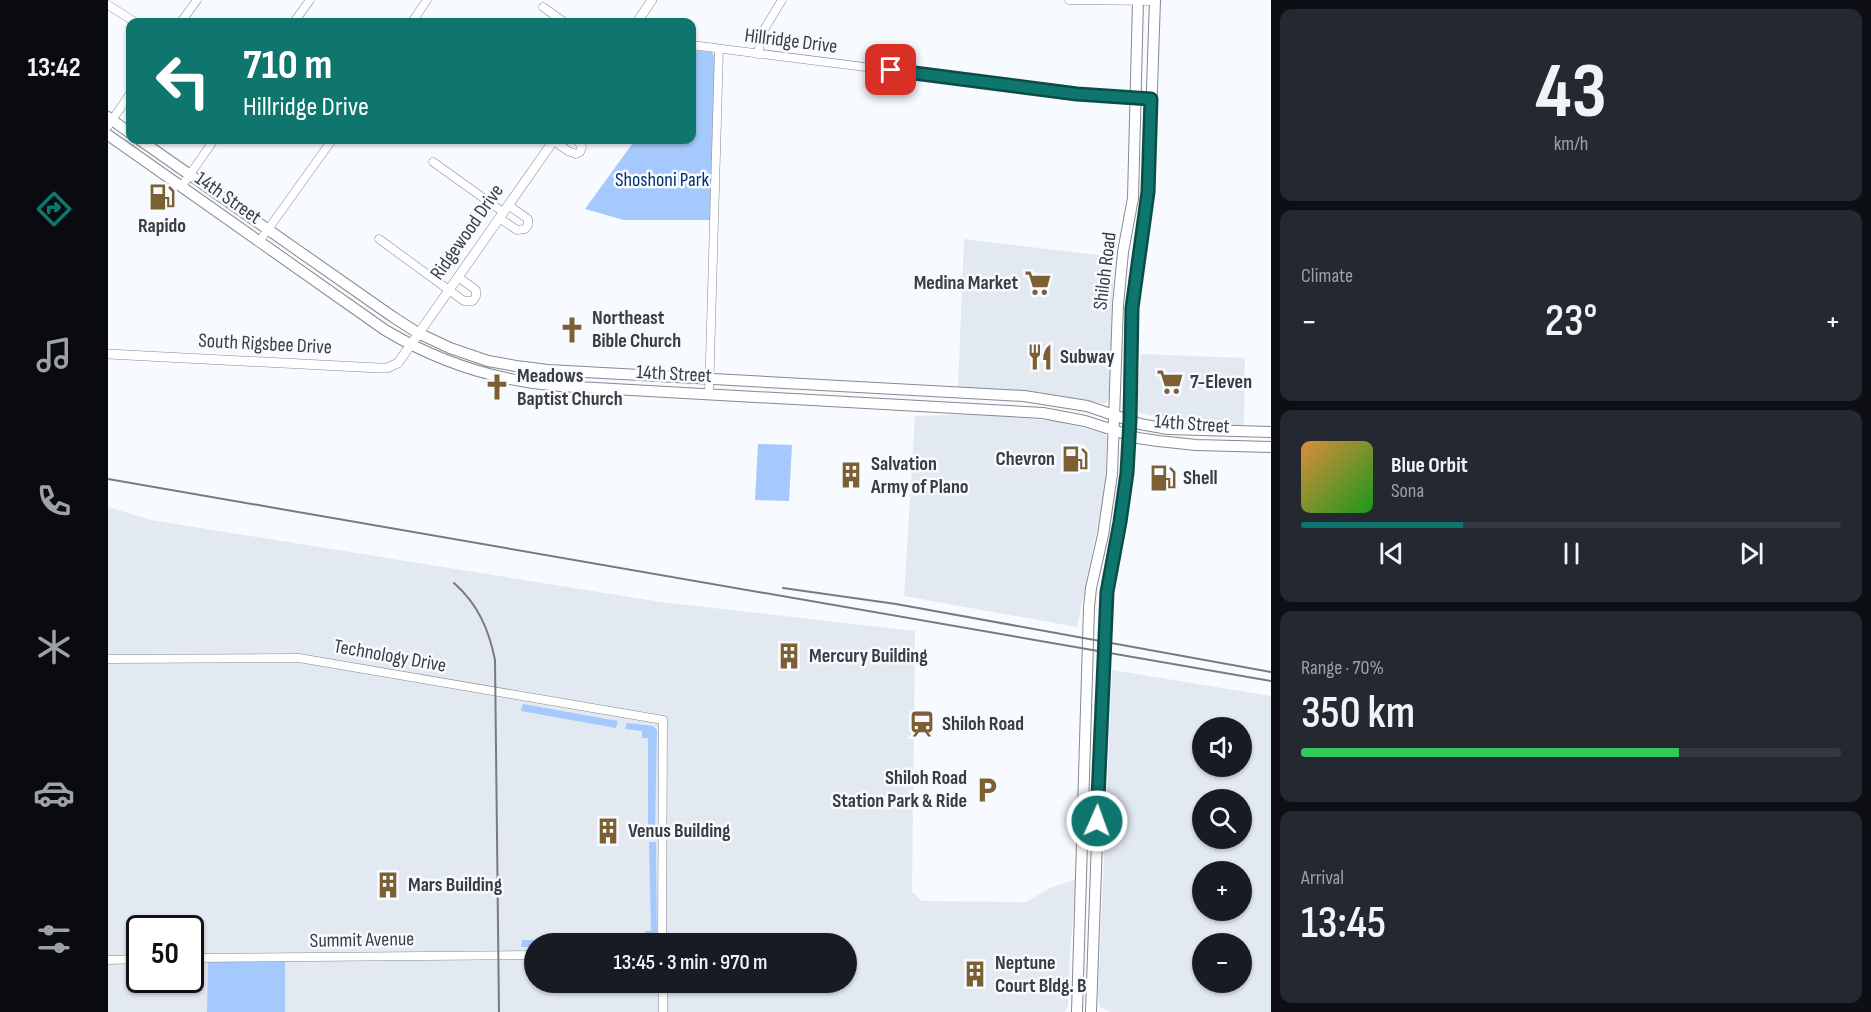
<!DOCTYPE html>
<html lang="en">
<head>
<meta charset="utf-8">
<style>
	body { margin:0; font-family:"Sofia Sans Condensed",sans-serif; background:#242831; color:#f1f3f6; height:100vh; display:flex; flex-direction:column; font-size:22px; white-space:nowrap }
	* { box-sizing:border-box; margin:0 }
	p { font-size:20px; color:#9ea1a6 }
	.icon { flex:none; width:33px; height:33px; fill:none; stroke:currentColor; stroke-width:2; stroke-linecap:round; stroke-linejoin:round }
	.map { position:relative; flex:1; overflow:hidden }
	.details { display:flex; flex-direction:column; gap:9px; padding:9px; background:#0d0f14; width:600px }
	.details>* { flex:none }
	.top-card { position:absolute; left:18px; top:18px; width:570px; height:126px; border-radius:12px; box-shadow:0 2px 4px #0004; background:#0f766e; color:#fff; overflow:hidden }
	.tools { position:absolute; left:1084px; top:717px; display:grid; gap:12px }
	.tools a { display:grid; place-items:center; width:60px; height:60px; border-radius:50%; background:#171b24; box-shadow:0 2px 4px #0004; font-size:30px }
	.speed { position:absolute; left:18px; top:915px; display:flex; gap:12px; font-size:30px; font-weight:700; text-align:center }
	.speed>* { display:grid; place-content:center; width:78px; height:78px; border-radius:50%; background:#171b24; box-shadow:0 2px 4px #0004; line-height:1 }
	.speed .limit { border:3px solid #111; border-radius:9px; background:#fff; color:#111 }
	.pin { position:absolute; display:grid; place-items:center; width:51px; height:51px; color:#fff; margin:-26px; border-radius:12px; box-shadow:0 3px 9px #0006 }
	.me { position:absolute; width:66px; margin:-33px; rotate:2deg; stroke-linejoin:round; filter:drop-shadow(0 0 4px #0008) }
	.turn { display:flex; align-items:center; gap:21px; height:126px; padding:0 18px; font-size:27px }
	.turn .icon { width:78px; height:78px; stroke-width:2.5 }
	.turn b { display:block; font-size:42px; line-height:51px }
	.big { font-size:45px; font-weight:600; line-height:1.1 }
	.details .tile { flex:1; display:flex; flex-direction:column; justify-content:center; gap:9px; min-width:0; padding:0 21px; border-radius:12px; background:#242831 }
	.details .dial { align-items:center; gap:0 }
	.dial b { font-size:78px; line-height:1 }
	.song { display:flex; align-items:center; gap:18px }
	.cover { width:72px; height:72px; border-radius:9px; background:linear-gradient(135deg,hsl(30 70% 55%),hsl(120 70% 35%)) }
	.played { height:6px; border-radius:3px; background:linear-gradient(90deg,#0f766e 30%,#363941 30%) }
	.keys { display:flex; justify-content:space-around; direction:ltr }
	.heat { display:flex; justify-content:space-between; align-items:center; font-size:33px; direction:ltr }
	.charge { height:9px; border-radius:4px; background:linear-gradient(90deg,#34c759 70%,#363941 0) }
	.trip { position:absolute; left:416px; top:933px; width:333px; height:60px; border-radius:30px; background:#171b24; box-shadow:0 2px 4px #0004; font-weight:600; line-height:60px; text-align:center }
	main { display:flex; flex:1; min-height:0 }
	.tab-bar { display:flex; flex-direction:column; width:108px; justify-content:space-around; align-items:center; background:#090b0e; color:#9ea1a6 }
	.tab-bar .icon { width:42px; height:42px }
	.tab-bar .selected { color:#0f766e }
	.tab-bar b { font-size:27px; color:#f1f3f6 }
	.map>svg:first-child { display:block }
	.built { fill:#e3e9f1; fill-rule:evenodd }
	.green { fill:#a5c9fd }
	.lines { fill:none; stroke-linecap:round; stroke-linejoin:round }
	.minor-casing { stroke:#858a90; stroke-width:9 }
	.tertiary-casing { stroke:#858a90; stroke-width:10 }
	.secondary-casing { stroke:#858a90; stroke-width:12 }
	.minor { stroke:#fff; stroke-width:8 }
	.tertiary { stroke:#fff; stroke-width:9 }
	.secondary { stroke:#fff; stroke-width:10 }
	.rail { stroke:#787b7e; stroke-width:2 }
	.route-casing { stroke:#0a4d48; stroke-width:15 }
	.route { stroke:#0f766e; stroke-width:10 }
	.labels { text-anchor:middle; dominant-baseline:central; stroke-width:5; stroke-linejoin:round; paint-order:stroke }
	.street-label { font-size:20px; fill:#3b3d40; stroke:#f7faff }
	.park-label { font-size:20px; fill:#00306e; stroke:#f7faff }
	.poi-label { font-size:20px; font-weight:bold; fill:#3b3d40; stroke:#f7faff; text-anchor:start }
</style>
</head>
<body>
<main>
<nav class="tab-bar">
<b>13:42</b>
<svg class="icon selected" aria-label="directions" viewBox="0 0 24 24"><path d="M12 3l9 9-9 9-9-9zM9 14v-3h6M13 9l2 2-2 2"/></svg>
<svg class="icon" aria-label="music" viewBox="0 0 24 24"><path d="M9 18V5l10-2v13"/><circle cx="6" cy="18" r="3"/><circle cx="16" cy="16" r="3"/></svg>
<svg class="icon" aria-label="phone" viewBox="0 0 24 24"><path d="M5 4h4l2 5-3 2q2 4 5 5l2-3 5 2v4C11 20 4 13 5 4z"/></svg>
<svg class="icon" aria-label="climate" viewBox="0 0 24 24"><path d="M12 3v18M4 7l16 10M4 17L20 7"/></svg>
<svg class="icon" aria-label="car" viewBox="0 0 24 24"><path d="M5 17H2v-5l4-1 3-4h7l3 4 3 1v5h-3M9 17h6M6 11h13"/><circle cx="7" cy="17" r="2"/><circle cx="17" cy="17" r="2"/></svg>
<svg class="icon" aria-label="filters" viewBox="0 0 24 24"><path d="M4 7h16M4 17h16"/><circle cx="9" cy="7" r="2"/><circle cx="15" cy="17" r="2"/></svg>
</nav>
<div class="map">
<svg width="1163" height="1012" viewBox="0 0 1163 1012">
	<rect width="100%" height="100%" fill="#f7faff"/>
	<path class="built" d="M 856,239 L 1006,257 L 1001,398 L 997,404 L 929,392 L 850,387 Z
		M 1033,354 L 1137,358 L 1136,426 L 1073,421 L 1031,413 L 1028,407 Z
		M 869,414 L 948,421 L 994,433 L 999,436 L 997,490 L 969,627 L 796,596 L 807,416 Z
		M 0,507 L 43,520 L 553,602 L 807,631 L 804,892 L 814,901 L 918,902 L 942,888 L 968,879 L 962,954 L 960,1007 L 957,1012 L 0,1012 ZM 32,928 L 82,928 L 82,980 L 32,980 ZM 426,944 L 738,944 L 738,982 L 426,982 Z
		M 1004,670 L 1163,696 L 1163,1012 L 1003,1012 L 992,1007 L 990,995 ZM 1095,728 L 1134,728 L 1134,766 L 1095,766 ZM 1095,800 L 1134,800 L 1134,838 L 1095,838 ZM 1095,872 L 1134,872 L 1134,910 L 1095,910 ZM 1095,944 L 1134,944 L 1134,982 L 1095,982 Z"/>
	<path class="green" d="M 584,50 L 604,52 L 607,58 L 602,220 L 516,220 L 477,209 L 527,140 L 584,140 Z
		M 650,444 L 684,445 L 681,501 L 647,500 Z
		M 415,704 L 510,721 L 508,728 L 413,711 Z
		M 519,723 L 545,726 L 549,730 L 547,832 L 540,832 L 540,738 L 534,738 L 534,731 L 517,729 Z
		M 541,842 L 548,842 L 549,943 L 513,943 L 513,939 L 537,938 L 537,931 L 543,931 Z
		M 505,939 L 505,943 L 426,944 L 426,947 L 413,947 L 414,940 Z
		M 100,960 L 177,960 L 177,1012 L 99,1012 Z"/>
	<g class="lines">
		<g class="minor-casing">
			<path id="minor" d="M 961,0 L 1047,1
				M 0,5 L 27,22
				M 435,7 L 456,22
				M 73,22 L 89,0
				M 186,22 L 202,0
				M 304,22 L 319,0
				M 584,45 L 969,94 L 1043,99
				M 650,54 L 654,33 L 674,0
				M 0,126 L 22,94
				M 446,141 L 460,151 L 468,154 L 472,152 L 474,147 L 469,140
				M 325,162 L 395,212
				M 73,187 L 106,140
				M 391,218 L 409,230 L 417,229 L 420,225 L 420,219 L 400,205
				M 271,239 L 356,301 L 365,301 L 368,296 L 368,290 L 350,277
				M 151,242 L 224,140
				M 601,394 L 611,49
				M 0,659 L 191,658 L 555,720 L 554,944
				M 82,958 L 426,955
				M 0,960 L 32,959
				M 555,982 L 555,1012"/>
		</g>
		<g class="tertiary-casing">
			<path id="tertiary" d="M 529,22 L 544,0
				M 0,354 L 271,368 L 279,368 L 290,363 L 446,140"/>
		</g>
		<g class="secondary-casing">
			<path id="secondary" d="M 0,117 L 22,133
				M 0,135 L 277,330 C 332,363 388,381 452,386 L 935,413 L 977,421 L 1030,438 L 1050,441 L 1088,445 L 1163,447
				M 32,140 L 285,317 L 310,333 L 342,348 L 380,361 L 408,366 L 440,370 L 916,396 L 979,406 L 1032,424 L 1060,429 L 1163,432
				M 969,1012 L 981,607 L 983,588 L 995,535 L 1004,474 L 1010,305 L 1015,252 L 1025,198 L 1030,0
				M 983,1012 L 997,612 L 999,592 L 1012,522 L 1019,473 L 1024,307 L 1041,177 L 1047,0"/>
		</g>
		<use href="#minor" class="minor"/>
		<use href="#tertiary" class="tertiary"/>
		<use href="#secondary" class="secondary"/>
		<path class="rail" d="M 0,479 L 1163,681
			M 346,583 C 370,604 381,630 387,660 L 391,1012
			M 675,588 L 788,604 L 1163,672"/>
	</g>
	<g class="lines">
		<g class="route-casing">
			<path id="route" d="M 783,70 L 969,94 L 1043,99 L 1040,192 L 1024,308 L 1022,420 L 1019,473 L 1012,522 L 999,592 L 989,821"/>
		</g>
		<use href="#route" class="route"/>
	</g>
	<defs>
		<g id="fuel-bare" transform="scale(2.07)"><path d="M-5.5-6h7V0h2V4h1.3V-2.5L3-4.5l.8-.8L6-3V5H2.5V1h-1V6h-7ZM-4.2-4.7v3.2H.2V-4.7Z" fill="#7c5f32" stroke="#f7faff" stroke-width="2.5" paint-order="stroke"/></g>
		<g id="supermarket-bare" transform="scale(2.07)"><path d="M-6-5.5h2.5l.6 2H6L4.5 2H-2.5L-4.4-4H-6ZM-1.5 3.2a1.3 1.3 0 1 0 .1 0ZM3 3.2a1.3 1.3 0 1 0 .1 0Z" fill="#7c5f32" stroke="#f7faff" stroke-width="2.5" paint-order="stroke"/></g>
		<g id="church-bare" transform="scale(2.07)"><path d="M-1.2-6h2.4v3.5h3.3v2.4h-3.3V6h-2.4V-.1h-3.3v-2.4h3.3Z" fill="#7c5f32" stroke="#f7faff" stroke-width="2.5" paint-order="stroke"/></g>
		<g id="restaurant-bare" transform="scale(2.07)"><path d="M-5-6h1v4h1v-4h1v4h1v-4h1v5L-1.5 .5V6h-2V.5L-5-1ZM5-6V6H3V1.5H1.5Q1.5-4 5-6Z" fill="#7c5f32" stroke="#f7faff" stroke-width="2.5" paint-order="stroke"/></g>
		<g id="building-bare" transform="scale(2.07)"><path d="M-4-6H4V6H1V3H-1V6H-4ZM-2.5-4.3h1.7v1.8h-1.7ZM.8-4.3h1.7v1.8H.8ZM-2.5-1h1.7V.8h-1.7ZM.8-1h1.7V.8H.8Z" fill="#7c5f32" stroke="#f7faff" stroke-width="2.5" paint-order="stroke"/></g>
		<g id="station-bare" transform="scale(2.07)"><path d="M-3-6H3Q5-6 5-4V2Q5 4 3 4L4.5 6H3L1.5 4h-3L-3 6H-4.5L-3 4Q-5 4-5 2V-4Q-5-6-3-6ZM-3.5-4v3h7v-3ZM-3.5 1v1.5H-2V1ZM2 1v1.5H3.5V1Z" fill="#7c5f32" stroke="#f7faff" stroke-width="2.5" paint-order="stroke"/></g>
		<g id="parking-bare" transform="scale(2.07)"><path d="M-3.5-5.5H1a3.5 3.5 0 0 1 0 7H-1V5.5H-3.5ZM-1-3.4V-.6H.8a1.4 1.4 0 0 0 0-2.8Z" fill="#7c5f32" stroke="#f7faff" stroke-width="2.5" paint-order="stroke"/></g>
	</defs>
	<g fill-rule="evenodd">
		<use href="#fuel-bare" x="54" y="197"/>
		<use href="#supermarket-bare" x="930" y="283"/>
		<use href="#church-bare" x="464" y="330"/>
		<use href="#restaurant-bare" x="932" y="357"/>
		<use href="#supermarket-bare" x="1062" y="382"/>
		<use href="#church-bare" x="389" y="387"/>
		<use href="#fuel-bare" x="967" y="459"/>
		<use href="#building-bare" x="743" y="475"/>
		<use href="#fuel-bare" x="1055" y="478"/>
		<use href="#building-bare" x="681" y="656"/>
		<use href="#station-bare" x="814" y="724"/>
		<use href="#parking-bare" x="879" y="790"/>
		<use href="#building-bare" x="500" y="831"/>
		<use href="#building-bare" x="280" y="885"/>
		<use href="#building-bare" x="867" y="974"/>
	</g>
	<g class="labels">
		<g class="street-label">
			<text transform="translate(683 41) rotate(7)">Hillridge Drive</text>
			<text transform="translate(120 198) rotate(35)">14th Street</text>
			<text transform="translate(359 232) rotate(-55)">Ridgewood Drive</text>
			<text transform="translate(997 271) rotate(-83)">Shiloh Road</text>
			<text transform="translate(157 344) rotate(3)">South Rigsbee Drive</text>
			<text transform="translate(566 374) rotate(3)">14th Street</text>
			<text transform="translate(1084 424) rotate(4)">14th Street</text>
			<text transform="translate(282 656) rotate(10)">Technology Drive</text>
			<text transform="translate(254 940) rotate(-1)">Summit Avenue</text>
		</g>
		<g class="park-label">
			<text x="554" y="180">Shoshoni Park</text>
		</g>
		<g class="poi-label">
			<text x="54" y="226" text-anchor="middle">Rapido</text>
			<text x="910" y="283" text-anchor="end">Medina Market</text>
			<text x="484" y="318">Northeast<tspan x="484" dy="23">Bible Church</tspan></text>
			<text x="952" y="357">Subway</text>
			<text x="409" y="376">Meadows<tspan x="409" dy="23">Baptist Church</tspan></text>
			<text x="1082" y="382">7-Eleven</text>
			<text x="947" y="459" text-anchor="end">Chevron</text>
			<text x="763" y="464">Salvation<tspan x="763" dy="23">Army of Plano</tspan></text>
			<text x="1075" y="478">Shell</text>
			<text x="701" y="656">Mercury Building</text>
			<text x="834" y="724">Shiloh Road</text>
			<text x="859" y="778" text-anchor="end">Shiloh Road<tspan x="859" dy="23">Station Park &amp; Ride</tspan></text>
			<text x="520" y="831">Venus Building</text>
			<text x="300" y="885">Mars Building</text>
			<text x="887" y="963">Neptune<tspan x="887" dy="23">Court Bldg. B</tspan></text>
		</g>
	</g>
</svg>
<div class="tools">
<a><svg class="icon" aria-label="sound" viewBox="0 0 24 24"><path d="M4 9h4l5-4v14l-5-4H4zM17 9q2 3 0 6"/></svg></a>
<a><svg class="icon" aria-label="search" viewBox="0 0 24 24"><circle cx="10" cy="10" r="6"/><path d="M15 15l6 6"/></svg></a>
<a>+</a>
<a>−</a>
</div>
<div class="speed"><div class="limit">50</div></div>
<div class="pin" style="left:783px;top:70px;background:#d93025"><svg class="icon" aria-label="arrive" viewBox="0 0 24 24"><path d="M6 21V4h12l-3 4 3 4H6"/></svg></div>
<svg class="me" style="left:989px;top:821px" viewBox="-20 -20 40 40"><circle r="17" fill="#0f766e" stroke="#fff" stroke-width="3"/><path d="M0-11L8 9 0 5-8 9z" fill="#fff"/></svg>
<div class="trip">13:45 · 3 min · 970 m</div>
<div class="top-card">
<div class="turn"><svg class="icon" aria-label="left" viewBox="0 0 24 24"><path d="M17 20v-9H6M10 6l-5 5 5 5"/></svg><div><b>710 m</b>Hillridge Drive</div></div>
</div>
</div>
<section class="details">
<div class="tile dial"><b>43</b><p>km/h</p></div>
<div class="tile"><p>Climate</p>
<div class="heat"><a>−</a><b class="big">23°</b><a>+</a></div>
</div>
<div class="tile">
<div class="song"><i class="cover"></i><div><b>Blue Orbit</b><p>Sona</p></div></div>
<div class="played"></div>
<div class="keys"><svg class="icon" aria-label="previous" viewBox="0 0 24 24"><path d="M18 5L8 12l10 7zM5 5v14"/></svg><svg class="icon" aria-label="pause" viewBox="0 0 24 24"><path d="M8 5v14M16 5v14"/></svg><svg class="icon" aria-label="next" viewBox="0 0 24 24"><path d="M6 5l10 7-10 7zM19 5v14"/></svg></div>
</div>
<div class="tile"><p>Range · 70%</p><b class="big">350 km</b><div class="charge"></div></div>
<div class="tile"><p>Arrival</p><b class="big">13:45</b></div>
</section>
</main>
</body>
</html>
